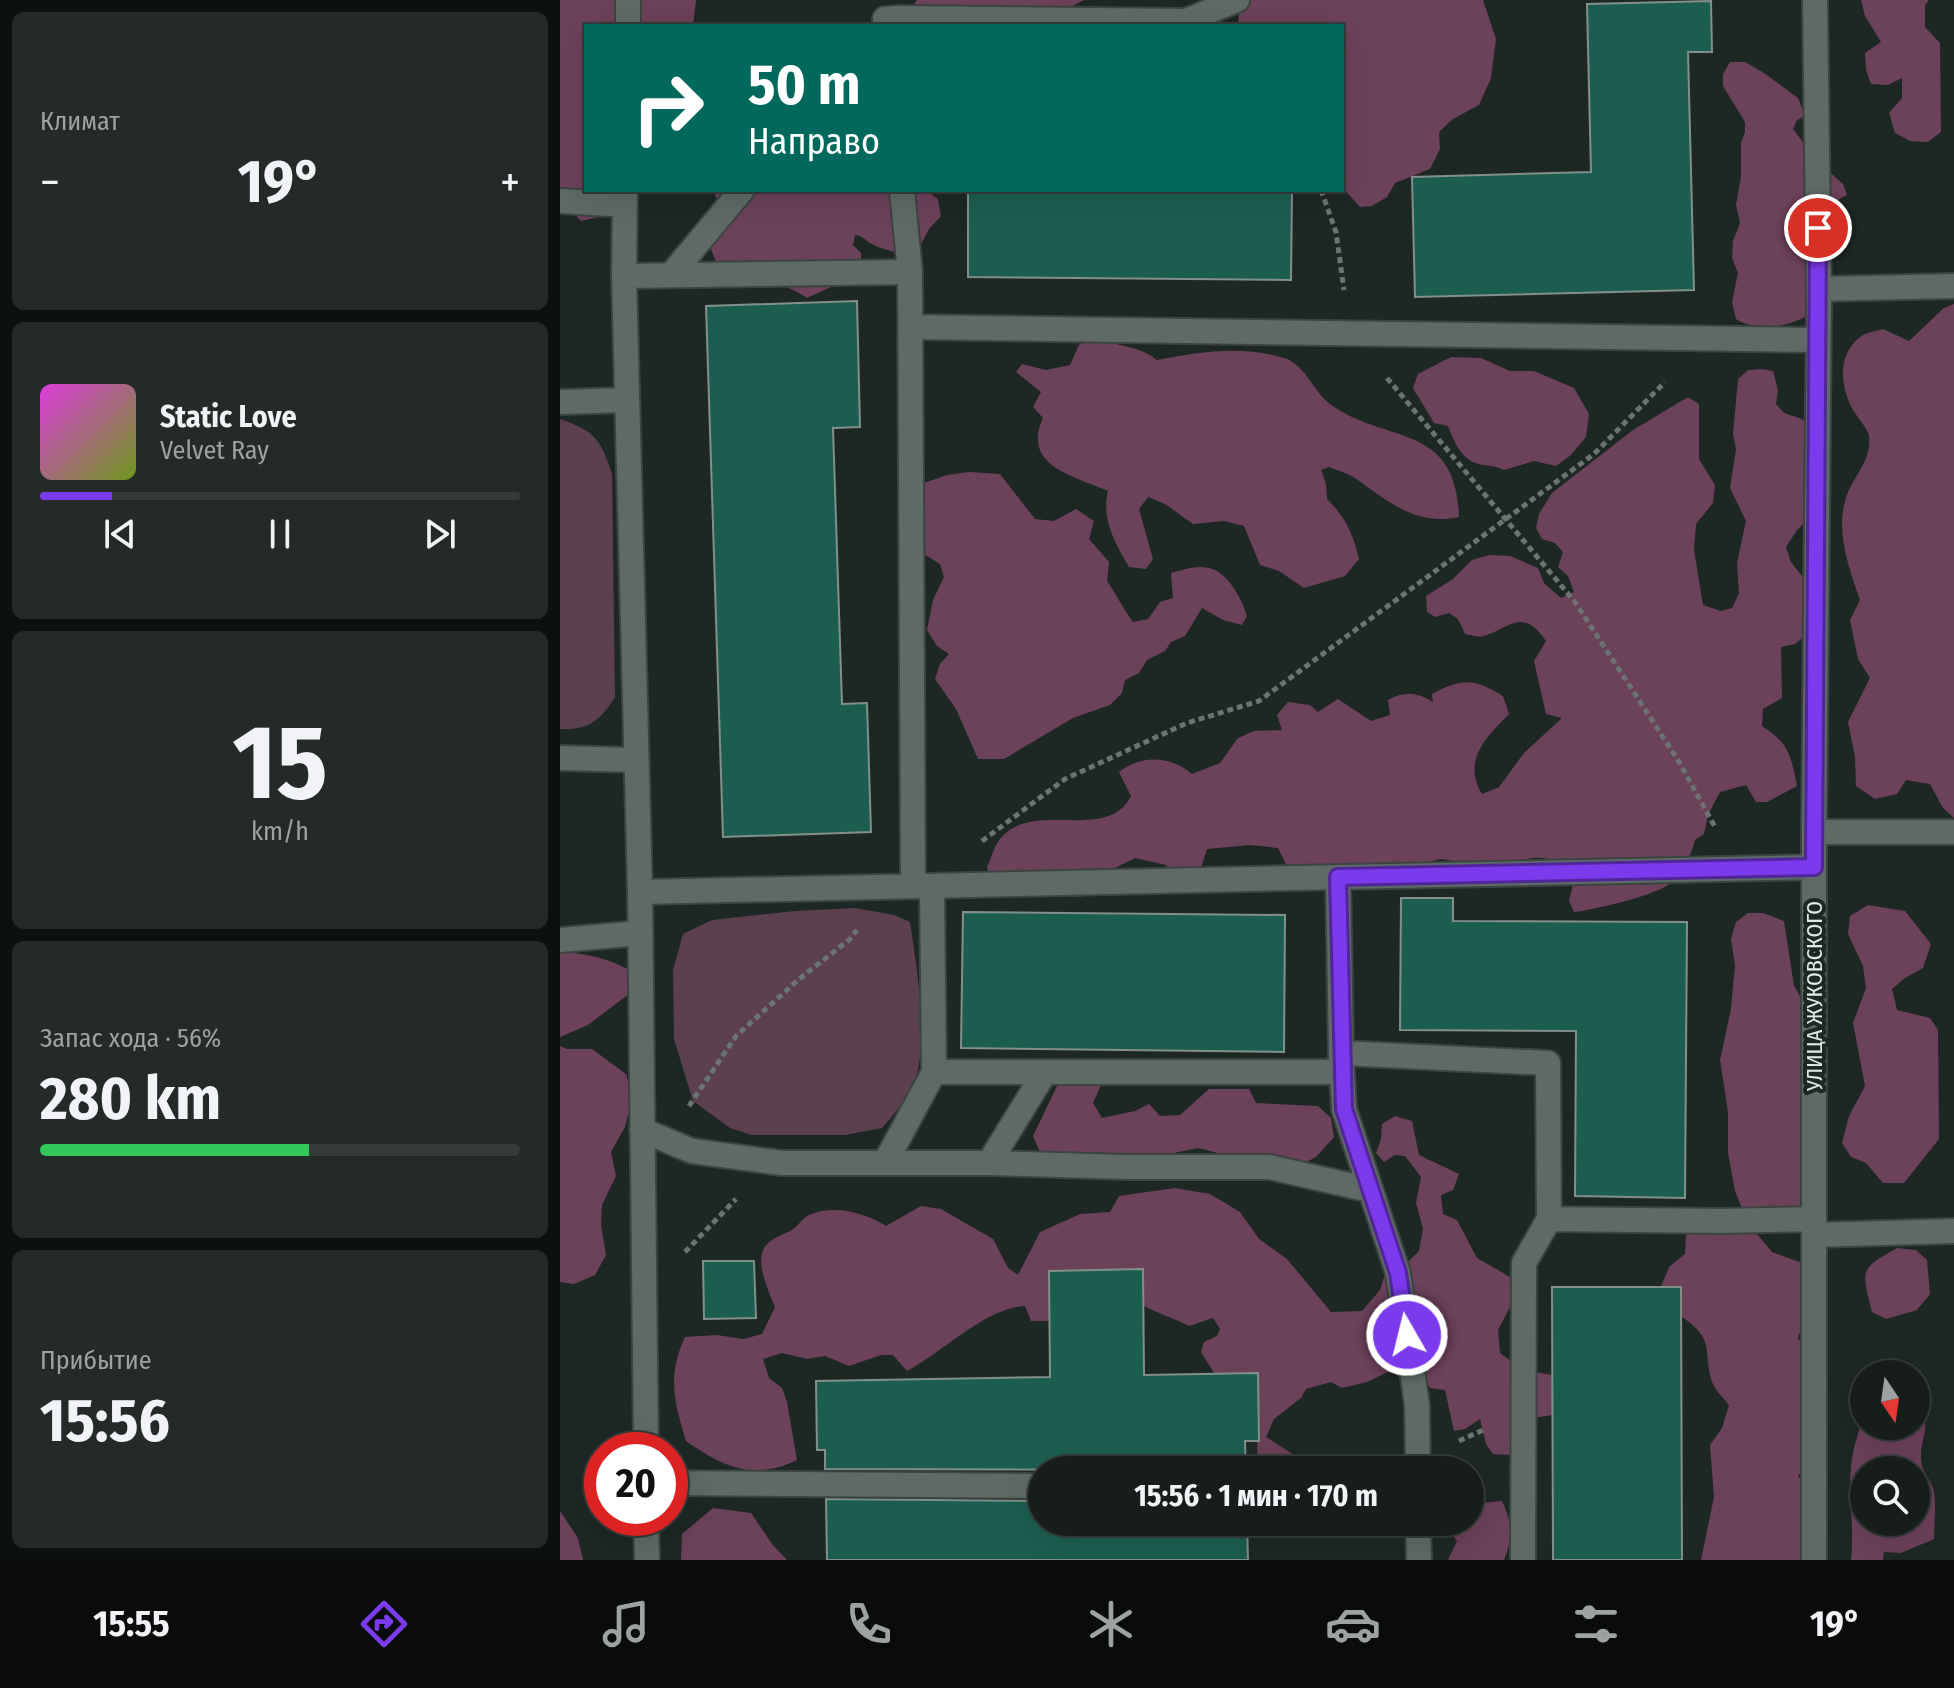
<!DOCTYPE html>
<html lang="ru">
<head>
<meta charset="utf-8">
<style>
	body { margin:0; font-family:"Fira Sans Condensed",sans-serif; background:#232a28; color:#f1f3f6; height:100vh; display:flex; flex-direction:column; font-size:30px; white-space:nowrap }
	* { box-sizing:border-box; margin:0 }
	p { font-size:26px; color:#9ea2a3 }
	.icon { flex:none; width:44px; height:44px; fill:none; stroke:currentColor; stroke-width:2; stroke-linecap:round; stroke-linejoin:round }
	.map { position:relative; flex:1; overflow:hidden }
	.side { display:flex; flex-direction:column; gap:12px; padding:12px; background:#0c100f; width:560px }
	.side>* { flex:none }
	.hud { position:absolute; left:24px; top:24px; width:760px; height:168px; border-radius:0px; box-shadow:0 8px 32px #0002,0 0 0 2px #353b3a; background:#00695c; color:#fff; overflow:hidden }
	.needle { width:52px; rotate:167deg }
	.tools { position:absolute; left:1290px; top:1360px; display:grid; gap:16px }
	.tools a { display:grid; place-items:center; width:80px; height:80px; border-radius:50%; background:#161d1b; box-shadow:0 8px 32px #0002,0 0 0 2px #353b3a; font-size:40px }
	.speed { position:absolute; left:24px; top:1432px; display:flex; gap:16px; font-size:40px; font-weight:700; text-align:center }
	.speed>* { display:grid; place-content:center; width:104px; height:104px; border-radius:50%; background:#161d1b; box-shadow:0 8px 32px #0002,0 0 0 2px #353b3a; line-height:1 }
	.speed .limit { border:12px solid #d22; background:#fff; color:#111 }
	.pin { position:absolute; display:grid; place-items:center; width:68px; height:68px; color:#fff; margin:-34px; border:4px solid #fff; border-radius:50%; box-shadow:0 2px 8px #0007 }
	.me { position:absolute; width:88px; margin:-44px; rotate:352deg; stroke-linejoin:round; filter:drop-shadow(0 0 6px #0008) }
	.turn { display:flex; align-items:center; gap:28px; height:168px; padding:0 32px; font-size:36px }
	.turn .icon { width:104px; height:104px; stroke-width:2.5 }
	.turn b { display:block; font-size:56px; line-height:68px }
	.big { font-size:60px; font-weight:700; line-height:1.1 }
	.side .widget { flex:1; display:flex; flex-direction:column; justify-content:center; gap:12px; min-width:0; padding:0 28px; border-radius:12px; background:#232a28 }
	.side .dial { align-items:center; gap:0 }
	.dial b { font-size:104px; line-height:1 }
	.song { display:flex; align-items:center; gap:24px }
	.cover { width:96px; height:96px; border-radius:12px; background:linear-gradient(135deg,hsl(300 70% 55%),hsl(80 70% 35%)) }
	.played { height:8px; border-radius:4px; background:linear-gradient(90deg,#7c3aed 15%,#353b3a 15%) }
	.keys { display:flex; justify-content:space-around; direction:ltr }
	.heat { display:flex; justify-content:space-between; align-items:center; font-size:44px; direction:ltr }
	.charge { height:12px; border-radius:6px; background:linear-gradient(90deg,#34c759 56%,#353b3a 0) }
	.trip { position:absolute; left:468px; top:1456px; width:456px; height:80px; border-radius:40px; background:#161d1b; box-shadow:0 8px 32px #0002,0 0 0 2px #353b3a; font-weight:700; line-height:80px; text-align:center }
	.tab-bar { display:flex; height:128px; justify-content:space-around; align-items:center; background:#090c0b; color:#9ea2a3 }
	.tab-bar .icon { width:56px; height:56px }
	.tab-bar .active { color:#7c3aed }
	.tab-bar b { font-size:36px; color:#f1f3f6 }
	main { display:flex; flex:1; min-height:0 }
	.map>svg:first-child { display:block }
	.green { fill:#5c4050 }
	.forest { fill:#6c415a; fill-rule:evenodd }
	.building { fill:#1b5e50; stroke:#838f8b; stroke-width:2 }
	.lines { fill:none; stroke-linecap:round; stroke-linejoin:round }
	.minor-casing { stroke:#3b4441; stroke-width:28 }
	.path { stroke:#6b7472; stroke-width:5; stroke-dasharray:6 4; stroke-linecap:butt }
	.minor { stroke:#5f6a67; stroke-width:24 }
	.route-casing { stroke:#51269a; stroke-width:20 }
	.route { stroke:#7c3aed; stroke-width:14 }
	.labels { text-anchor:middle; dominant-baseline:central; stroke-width:8; stroke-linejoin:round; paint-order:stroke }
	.street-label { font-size:22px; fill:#e1e8e6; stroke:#1d2724 }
</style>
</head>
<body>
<main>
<section class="side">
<div class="widget"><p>Климат</p>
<div class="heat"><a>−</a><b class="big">19°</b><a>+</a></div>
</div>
<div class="widget">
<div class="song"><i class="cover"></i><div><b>Static Love</b><p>Velvet Ray</p></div></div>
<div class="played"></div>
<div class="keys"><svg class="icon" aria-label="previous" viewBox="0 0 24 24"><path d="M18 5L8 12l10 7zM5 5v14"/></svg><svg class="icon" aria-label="pause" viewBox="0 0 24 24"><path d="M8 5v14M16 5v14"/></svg><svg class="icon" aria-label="next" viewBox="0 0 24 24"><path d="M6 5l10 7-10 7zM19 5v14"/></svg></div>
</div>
<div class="widget dial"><b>15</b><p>km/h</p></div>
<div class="widget"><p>Запас хода · 56%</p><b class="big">280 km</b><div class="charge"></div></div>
<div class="widget"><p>Прибытие</p><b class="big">15:56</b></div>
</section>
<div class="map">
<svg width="1394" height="1560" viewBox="0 0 1394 1560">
	<rect width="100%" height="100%" fill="#1d2724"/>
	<path class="green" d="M 0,419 C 36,432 40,438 52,474 L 55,697 C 40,721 29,730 0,729 Z
		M 295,908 L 334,915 L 350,922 C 356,963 370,1045 354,1083 C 347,1100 333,1115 322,1128 L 285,1135 L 192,1135 L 170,1128 L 133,1101 L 114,1039 L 113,970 L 123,934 L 152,920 L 235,911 Z"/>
	<path class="forest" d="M 0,0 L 136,0 L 133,26 L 26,26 L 26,190 L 54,190 L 47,215 L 21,221 L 0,199 Z
		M 357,0 L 524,0 L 495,15 L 351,8 Z
		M 680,0 L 923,0 L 936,39 L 931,78 L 919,105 L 893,119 L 879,132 L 880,149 L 870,169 L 835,183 L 827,197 L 812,206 L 800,207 L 782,187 L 782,26 L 678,26 Z
		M 1301,0 L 1369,0 L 1365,5 L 1365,27 L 1380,43 L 1381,132 L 1368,142 L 1350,141 L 1335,133 L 1329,113 L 1342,98 L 1342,78 L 1328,85 L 1311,84 L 1306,70 L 1305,53 L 1321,42 L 1305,16 Z
		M 1170,62 L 1185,62 L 1204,73 L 1238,98 L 1245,116 L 1237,120 L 1233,129 L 1257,161 L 1283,184 L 1287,195 L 1268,205 L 1247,316 C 1227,327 1196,332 1176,319 L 1172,302 L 1178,273 L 1172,258 L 1173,241 L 1180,223 L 1176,205 L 1181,176 L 1181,143 L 1185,132 L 1185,122 L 1163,86 L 1163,74 Z
		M 157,190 L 369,190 L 368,192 L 378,199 L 381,216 L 369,229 L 356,254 C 347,256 320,249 312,244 C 305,241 304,236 295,235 L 293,245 L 301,253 L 301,273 L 247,298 C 221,280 191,279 161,275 L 151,249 L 165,210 L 155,196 Z
		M 1394,304 L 1394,818 L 1383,808 L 1370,784 L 1346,780 L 1337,794 L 1315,799 L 1296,786 L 1295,757 L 1288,722 L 1310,678 L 1298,659 L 1290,620 L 1300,600 C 1289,569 1275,530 1286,498 C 1293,476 1312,461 1309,436 C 1307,427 1297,417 1293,410 C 1280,387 1277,355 1300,337 C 1306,332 1317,331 1323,329 L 1349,341 L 1384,308 Z
		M 535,336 C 557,348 577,344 597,360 C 638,352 682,345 724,358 C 746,365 752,390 770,404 C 826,445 896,421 899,517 C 857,526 830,503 798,480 C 790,474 779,471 769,467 L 761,470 L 766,484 L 767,499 C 785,516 793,534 799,559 L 785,576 L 744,588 L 719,571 L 700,565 L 684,526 L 664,521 L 633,524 L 605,504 L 588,497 L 579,509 L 593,559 L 586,569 L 569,567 C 555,543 541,519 548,491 C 514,476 461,466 483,418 L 473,407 L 481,392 L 456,372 L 462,364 L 486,370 L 510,365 L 519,345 Z
		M 891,357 L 921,358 L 950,371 L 974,371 L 1014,388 L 1029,414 L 1026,437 L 1011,455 L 996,466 L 974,461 L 944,470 C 934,464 920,467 911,461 C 898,454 893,438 888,426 L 874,423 L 853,388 L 858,374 Z
		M 1203,369 L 1213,371 L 1218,390 L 1216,404 L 1224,413 L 1242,419 L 1258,434 L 1257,510 L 1237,530 L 1226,547 L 1231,562 L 1256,594 L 1256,627 L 1235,644 L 1221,647 L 1222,698 L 1203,709 L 1202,726 C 1229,743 1231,756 1237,786 L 1207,802 L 1196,802 L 1186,785 L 1160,792 L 1148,815 L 1144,834 L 1135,840 C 1131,855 1123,872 1111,883 C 1097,895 1034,910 1014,912 L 1009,901 L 1016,872 C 991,854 965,852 942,873 L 907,874 L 902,862 L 880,859 L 859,865 L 728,868 L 718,848 L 690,845 L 647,849 L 641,868 L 633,881 L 615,881 L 606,865 L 575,858 L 549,871 L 521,897 L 502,896 L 479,883 L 459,897 L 445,898 L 432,885 L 427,867 C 431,859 434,846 440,839 C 472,798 547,844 571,796 L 559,772 C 582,754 611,756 632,774 L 660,763 L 678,738 L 694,731 L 722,730 L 717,715 L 728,702 L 750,705 L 758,712 L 778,699 L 811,721 L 830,715 L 828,700 C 845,691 856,692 873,702 L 872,694 C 903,677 915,679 943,696 L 949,714 C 926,737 902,761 922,794 L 939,787 L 964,753 L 1002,718 L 986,714 L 974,661 L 986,641 C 963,607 951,627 924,636 C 918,638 911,635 905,634 L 898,619 L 889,613 L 875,617 L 867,612 L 866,596 L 893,579 L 912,560 L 929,555 L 950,556 L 978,568 L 984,583 L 1001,598 L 1014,592 L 1008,576 L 998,567 L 1003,552 L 995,543 L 982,539 L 976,528 L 979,514 L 992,493 L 1073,430 L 1128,397 L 1139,404 L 1139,459 L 1155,485 L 1153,503 L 1136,524 L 1134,550 L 1143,605 L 1161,611 L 1172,608 L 1179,593 L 1177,563 L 1186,521 L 1170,488 L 1176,449 L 1173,434 L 1178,379 L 1188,370 Z
		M 409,472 L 440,474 L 475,519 L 494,521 L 516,509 L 534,521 L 529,539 L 549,562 L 547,581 C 557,595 563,609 573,622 L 588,619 L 600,602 L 613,598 L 611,573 C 623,570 636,565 649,568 C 668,572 682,599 687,616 L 682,625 L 663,620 L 642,608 L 625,636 L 611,642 L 605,651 L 587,660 L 579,673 L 565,680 L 562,693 L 550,705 L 513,718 L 444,759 L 418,759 L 396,709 L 375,679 L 380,664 L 389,654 L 377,646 L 367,630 L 373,600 L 384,577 L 380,564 L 362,553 L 361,484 L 387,475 Z
		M 1308,905 L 1345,911 L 1371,944 L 1363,968 L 1345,978 L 1332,989 L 1337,1010 L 1370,1018 L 1378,1030 L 1379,1139 L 1344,1183 L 1323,1183 L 1306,1163 L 1291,1157 L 1282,1143 L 1289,1116 L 1305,1086 L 1293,1023 L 1306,988 L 1303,966 L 1288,934 L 1290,916 Z
		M 1188,913 L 1203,913 L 1224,921 L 1234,986 L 1248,1010 L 1247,1210 L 1187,1221 L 1175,1191 L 1168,1153 L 1168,1112 L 1160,1060 L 1171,1009 L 1175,965 L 1171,939 L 1176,922 Z
		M 0,952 C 25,953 46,958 68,969 L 73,991 L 28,1025 L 0,1037 Z
		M 0,1046 L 7,1049 L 32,1049 L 66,1074 L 72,1098 L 65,1127 L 51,1152 L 56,1176 L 42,1205 L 41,1225 L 46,1255 L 35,1275 L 14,1284 L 0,1282 Z
		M 542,1083 L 533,1103 L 542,1118 L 575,1111 L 589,1104 L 600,1116 L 620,1115 L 649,1089 L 689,1089 L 696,1103 L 758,1106 L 771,1118 L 774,1137 L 756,1157 L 729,1171 L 638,1148 L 609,1154 L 590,1166 L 506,1165 L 480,1152 L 473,1136 L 498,1084 Z
		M 835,1116 L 852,1121 L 859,1155 L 899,1174 L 893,1190 L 881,1195 L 883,1214 L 897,1220 L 917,1258 L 950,1277 L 951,1305 L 938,1330 L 940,1353 L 963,1370 L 992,1375 L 992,1415 L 963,1420 L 963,1445 L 951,1455 L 933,1454 L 926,1444 L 920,1419 L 905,1429 L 894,1431 L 885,1390 L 870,1388 L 860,1370 L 851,1366 L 832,1370 L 807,1382 L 782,1388 L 771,1382 L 746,1389 L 741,1398 L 714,1419 L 706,1437 L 734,1455 L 730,1470 L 702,1470 L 697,1455 L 698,1373 L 654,1373 L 641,1352 L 644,1342 L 657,1336 L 660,1329 L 653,1318 L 629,1326 C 614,1318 598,1314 583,1305 L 582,1269 L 489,1271 L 489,1321 L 471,1321 L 465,1306 C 425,1308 382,1353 347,1371 L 333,1355 L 321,1355 L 289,1366 L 265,1356 L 247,1359 L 222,1353 L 203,1359 L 209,1378 L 222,1388 L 227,1402 L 237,1460 C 194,1481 163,1467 126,1441 C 114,1401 107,1376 125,1337 L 157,1335 L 183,1339 L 202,1334 L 215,1307 C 209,1292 198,1269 202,1253 C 206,1240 220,1236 230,1231 C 238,1227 242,1218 249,1215 C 273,1204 306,1213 326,1226 L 361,1206 L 381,1209 L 433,1239 L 448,1268 L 458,1275 L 480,1232 L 520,1214 L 550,1212 L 559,1196 L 615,1188 L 650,1194 L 680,1212 L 699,1239 L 727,1259 L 771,1312 L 802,1311 L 820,1290 L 826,1271 L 842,1268 L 859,1251 L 863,1229 L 856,1203 L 861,1177 L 845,1156 L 835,1155 L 824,1162 L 816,1153 L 821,1139 L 822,1124 Z
		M 1133,1221 L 1174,1227 L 1198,1235 L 1212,1252 L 1245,1264 L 1247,1312 L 1238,1338 C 1249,1356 1264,1371 1268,1391 L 1254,1409 L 1249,1468 L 1238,1475 L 1254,1503 L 1260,1560 L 1141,1560 L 1154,1497 L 1150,1445 L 1162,1428 L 1169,1405 C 1164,1399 1156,1391 1153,1384 C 1141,1349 1158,1342 1121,1316 L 1121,1287 L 1101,1287 L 1109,1267 L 1125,1254 L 1126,1236 Z
		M 1337,1248 L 1356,1250 L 1367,1260 L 1370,1294 L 1357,1310 L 1326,1319 L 1312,1312 C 1302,1270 1298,1270 1337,1248 Z
		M 1356,1405 C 1374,1426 1360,1436 1361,1458 C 1361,1471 1369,1477 1373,1488 C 1377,1502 1374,1524 1374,1539 L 1341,1553 L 1324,1552 L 1323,1560 L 1291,1560 C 1295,1526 1287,1491 1292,1458 C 1294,1445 1299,1432 1302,1420 L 1304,1418 L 1304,1426 L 1356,1426 ZM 1304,1470 L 1356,1470 L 1356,1522 L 1304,1522 Z
		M 942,1501 C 952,1521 953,1539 944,1560 L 888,1560 L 897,1541 L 886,1526 L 888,1522 L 910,1522 L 910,1504 Z
		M 153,1508 L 191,1513 L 212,1544 L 227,1560 L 121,1560 L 122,1534 Z
		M 0,1511 L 18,1538 L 23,1560 L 0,1560 Z"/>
	<path class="building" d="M 1151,1 L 1152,52 L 1128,52 L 1134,290 L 855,297 L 852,177 L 1031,172 L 1027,4 Z
		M 408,190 L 732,190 L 731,280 L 408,277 Z
		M 297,301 L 300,427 L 273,428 L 282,704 L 307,703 L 311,832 L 163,837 L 146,306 Z
		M 841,898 L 893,898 L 893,921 L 1127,922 L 1125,1198 L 1015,1196 L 1016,1031 L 840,1030 Z
		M 403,912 L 725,915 L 724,1052 L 401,1048 Z
		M 143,1261 L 194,1261 L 196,1318 L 144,1319 Z
		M 583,1269 L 584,1375 L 698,1373 L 699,1441 L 685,1441 L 686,1470 L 265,1469 L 265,1450 L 257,1450 L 256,1381 L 490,1377 L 489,1271 Z
		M 992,1287 L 1121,1287 L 1122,1560 L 993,1560 Z
		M 266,1499 L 482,1501 L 482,1522 L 687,1522 L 688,1560 L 267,1560 Z"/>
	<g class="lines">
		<g class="minor-casing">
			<path id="minor" d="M 68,26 L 68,0
				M 325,26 L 325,19 L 340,18 L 626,21 L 677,0
				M 342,190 L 350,272
				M 0,201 L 65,205
				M 111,275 L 182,190
				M 64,276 L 65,190
				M 1259,289 L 1394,286
				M 351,327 L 1258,340
				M 0,402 L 67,400
				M 0,758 L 75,760
				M 1254,832 L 1394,832
				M 778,877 L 781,1053 L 988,1063 L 989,1219 L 1161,1221 L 1254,1219
				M 353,886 L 350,272 L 64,276 L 80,892 L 1254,867
				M 372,886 L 374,1072 L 782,1072
				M 80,892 L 86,1450
				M 0,940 L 80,933
				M 781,1056 L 784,1109 L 838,1273 L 857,1405 L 858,1470
				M 82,1130 L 132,1151 L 222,1163 L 325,1163 L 374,1072
				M 325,1163 L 429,1163 L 485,1072
				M 429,1163 L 567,1167 L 709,1167 L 810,1190
				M 1254,1235 L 1394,1231
				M 110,1483 L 482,1486
				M 86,1518 L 87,1560
				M 858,1522 L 859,1560
				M 963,1560 L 964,1263 L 989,1219
				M 1254,1560 L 1254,832 L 1259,303 L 1255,0"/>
		</g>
		<path class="path" d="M 761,190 L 776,232 L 784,290
			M 827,378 L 1015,602 L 1118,760 L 1155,827
			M 422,841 L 505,779 L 627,723 L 699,701 L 1034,454 L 1105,382
			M 129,1106 L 176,1036 L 238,980 L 290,939 L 297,930
			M 125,1252 L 176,1199
			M 899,1441 L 923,1430"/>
		<use href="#minor" class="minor"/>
	</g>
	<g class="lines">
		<g class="route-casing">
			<path id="route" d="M 847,1335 L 838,1273 L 784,1109 L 778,877 L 1254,867 L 1258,228"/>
		</g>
		<use href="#route" class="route"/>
	</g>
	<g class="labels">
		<g class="street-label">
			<text transform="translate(1254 996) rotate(-90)">УЛИЦА ЖУКОВСКОГО</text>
		</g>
	</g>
</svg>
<div class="tools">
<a><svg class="needle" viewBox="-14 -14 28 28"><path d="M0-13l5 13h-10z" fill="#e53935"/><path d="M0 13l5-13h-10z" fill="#9ea2a3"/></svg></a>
<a><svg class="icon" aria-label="search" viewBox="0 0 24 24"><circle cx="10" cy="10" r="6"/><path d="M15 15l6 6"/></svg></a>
</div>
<div class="speed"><div class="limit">20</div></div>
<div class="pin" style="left:1258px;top:228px;background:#d93025"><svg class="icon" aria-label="arrive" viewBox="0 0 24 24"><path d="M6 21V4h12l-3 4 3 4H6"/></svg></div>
<svg class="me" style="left:847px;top:1335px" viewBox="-20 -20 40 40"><circle r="17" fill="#7c3aed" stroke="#fff" stroke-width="3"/><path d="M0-11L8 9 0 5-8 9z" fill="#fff"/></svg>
<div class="trip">15:56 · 1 мин · 170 m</div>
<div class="hud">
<div class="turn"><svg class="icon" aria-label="right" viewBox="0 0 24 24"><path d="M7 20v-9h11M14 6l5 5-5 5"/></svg><div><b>50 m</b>Направо</div></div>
</div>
</div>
</main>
<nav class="tab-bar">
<b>15:55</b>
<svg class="icon active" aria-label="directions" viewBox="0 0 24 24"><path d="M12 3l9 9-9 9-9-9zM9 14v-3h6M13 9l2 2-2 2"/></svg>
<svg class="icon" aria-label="music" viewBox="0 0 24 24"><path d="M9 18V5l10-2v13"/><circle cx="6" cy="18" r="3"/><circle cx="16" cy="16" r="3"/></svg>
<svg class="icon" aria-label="phone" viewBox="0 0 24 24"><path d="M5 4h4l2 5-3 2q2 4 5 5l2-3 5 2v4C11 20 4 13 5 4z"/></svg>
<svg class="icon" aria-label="climate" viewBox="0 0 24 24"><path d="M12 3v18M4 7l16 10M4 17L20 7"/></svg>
<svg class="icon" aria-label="car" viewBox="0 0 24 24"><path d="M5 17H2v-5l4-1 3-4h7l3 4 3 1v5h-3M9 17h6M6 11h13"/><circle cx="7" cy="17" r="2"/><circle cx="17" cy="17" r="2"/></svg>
<svg class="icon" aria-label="filters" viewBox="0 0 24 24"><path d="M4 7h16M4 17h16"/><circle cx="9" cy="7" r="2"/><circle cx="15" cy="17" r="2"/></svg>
<b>19°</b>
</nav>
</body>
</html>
